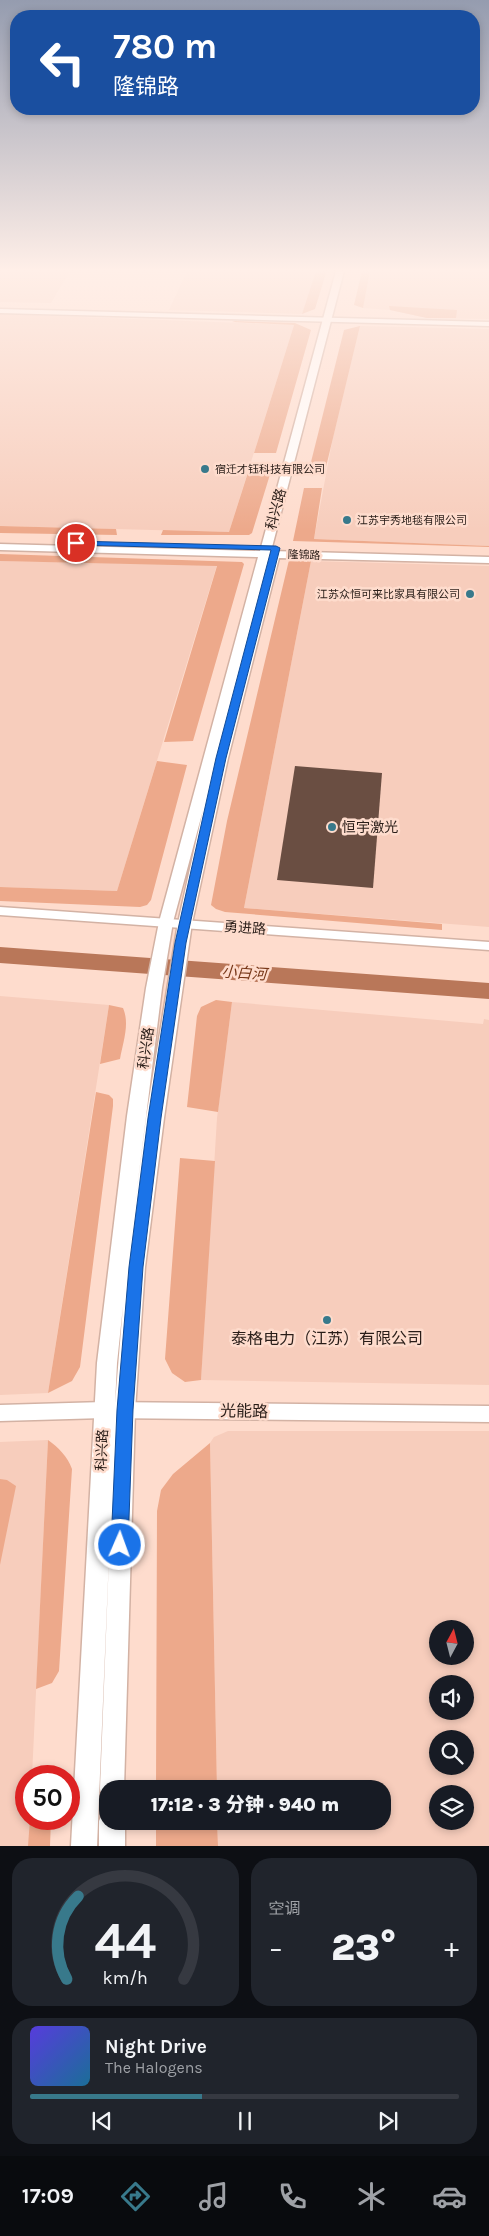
<!DOCTYPE html>
<html lang="zh">
<head>
<meta charset="utf-8">
<style>
	body { margin:0; font-family:Karla,"Noto Sans SC",sans-serif; background:#20242c; color:#f1f3f6; height:100vh; display:flex; flex-direction:column; font-size:19px; white-space:nowrap }
	* { box-sizing:border-box; margin:0 }
	p { font-size:16px; color:#9ea1a6 }
	.icon { flex:none; width:28px; height:28px; fill:none; stroke:currentColor; stroke-width:2; stroke-linecap:round; stroke-linejoin:round }
	.map { position:relative; height:1846px; overflow:hidden }
	.side { display:flex; flex-direction:column; gap:12px; padding:12px; background:#0d0f14; flex:1 }
	.side>* { flex:none }
	.hud { position:absolute; left:10px; top:10px; width:470px; height:105px; border-radius:20px; box-shadow:0 2px 8px #0003; background:#1a4fa0; color:#fff; overflow:hidden }
	.needle { width:32px; rotate:7deg }
	.buttons { position:absolute; left:429px; top:1620px; display:grid; gap:10px }
	.buttons a { display:grid; place-items:center; width:45px; height:45px; border-radius:50%; background:#171b24; box-shadow:0 2px 8px #0003; font-size:25px }
	.speed { position:absolute; left:15px; top:1765px; display:flex; gap:10px; font-size:25px; font-weight:700; text-align:center }
	.speed>* { display:grid; place-content:center; width:65px; height:65px; border-radius:50%; background:#171b24; box-shadow:0 2px 8px #0003; line-height:1 }
	.speed .limit { border:8px solid #d22; background:#fff; color:#111 }
	.pin { position:absolute; display:grid; place-items:center; width:42px; height:42px; color:#fff; margin:-21px; border:2px solid #fff; border-radius:50%; box-shadow:0 1px 5px #0007 }
	.me { position:absolute; width:55px; margin:-28px; rotate:2deg; stroke-linejoin:round; filter:drop-shadow(0 0 4px #0008) }
	.turn { display:flex; align-items:center; gap:18px; height:105px; padding:0 20px; font-size:22px }
	.turn .icon { width:65px; height:65px; stroke-width:2.5 }
	.turn b { display:block; font-size:35px; line-height:42px }
	.big { font-size:38px; font-weight:800; line-height:1.1 }
	.side .tile { flex:1; display:flex; flex-direction:column; justify-content:center; gap:8px; min-width:0; padding:0 18px; border-radius:20px; background:#20242c }
	.side .dial { align-items:center; gap:0 }
	.dial svg { height:130px; overflow:visible; fill:none; stroke:#363941; stroke-width:7; stroke-linecap:round; text-anchor:middle }
	.dial text { fill:#f1f3f6; stroke:none }
	.song { display:flex; align-items:center; gap:15px }
	.cover { width:60px; height:60px; border-radius:8px; background:linear-gradient(135deg,hsl(250 70% 55%),hsl(200 70% 35%)) }
	.played { height:5px; border-radius:2px; background:linear-gradient(90deg,#38798b 40%,#363941 40%) }
	.keys { display:flex; justify-content:space-around; direction:ltr }
	.heat { display:flex; justify-content:space-between; align-items:center; font-size:28px; direction:ltr }
	.side .tiles { flex:1; display:grid; gap:12px; grid-template-columns:1fr 1fr }
	.tile:last-child { grid-column:span 2 }
	.trip { position:absolute; left:99px; top:1780px; width:292px; height:50px; border-radius:20px; background:#171b24; box-shadow:0 2px 8px #0003; font-weight:800; line-height:50px; text-align:center }
	.tab-bar { display:flex; height:80px; justify-content:space-around; align-items:center; background:#090b0e; color:#9ea1a6 }
	.tab-bar .icon { width:35px; height:35px }
	.tab-bar .on { color:#38798b }
	.tab-bar b { font-size:22px; color:#f1f3f6 }
	.map>svg:first-child { display:block }
	.built { fill:#f7cdbc; fill-rule:evenodd }
	.green { fill:#eda98b }
	.lines { fill:none; stroke-linecap:round; stroke-linejoin:round }
	.river { fill:#b97759; fill-rule:evenodd }
	.building { fill:#6a4e42 }
	.minor-casing { stroke:#d3b2a4; stroke-width:3 }
	.major-casing { stroke:#d3b2a4; stroke-width:3 }
	.minor { fill:#fff; fill-rule:evenodd }
	.major { fill:#fff; fill-rule:evenodd }
	.route { fill:#1a73e8; stroke:#114b97 }
	.poi-dot { fill:#38798b; stroke:#fedccd; stroke-width:2 }
	.labels { text-anchor:middle; dominant-baseline:central; stroke-width:5; stroke-linejoin:round; paint-order:stroke }
	.far-poi-label { font-size:11px; fill:#291d18; stroke:#fedccd; text-anchor:start }
	.far-street-label { font-size:11px; fill:#291d18; stroke:#fedccd }
	.street-label { font-size:14px; fill:#291d18; stroke:#fedccd }
	.poi-label { font-size:14px; fill:#291d18; stroke:#fedccd; text-anchor:start }
	.water-label { font-size:15px; font-style:italic; fill:#773718; stroke:#fedccd }
	.near-poi-label { font-size:16px; fill:#291d18; stroke:#fedccd }
	.near-street-label { font-size:16px; fill:#291d18; stroke:#fedccd }
</style>
</head>
<body>
<div class="map">
<svg width="489" height="1846" viewBox="0 0 489 1846">
	<rect width="100%" height="100%" fill="#fedccd"/>
	<path class="built" d="M 0,271 L 70,271 L 51,303 L 0,302 Z
		M 187,271 L 317,271 L 302,314 L 169,310 Z
		M 370,271 L 489,271 L 489,319 L 427,318 L 390,310 L 363,308 Z
		M 0,314 L 294,325 L 229,532 L 0,526 Z
		M 360,326 L 489,329 L 489,546 L 314,539 L 333,437 Z
		M 0,561 L 217,565 L 117,891 L 0,887 Z
		M 311,561 L 489,566 L 489,927 L 244,908 Z
		M 0,996 L 109,1005 L 48,1393 L 0,1395 Z
		M 232,1002 L 483,1024 L 484,1019 L 489,1020 L 489,1385 L 201,1380 L 217,1118 Z
		M 228,1431 L 489,1431 L 489,1846 L 218,1846 L 217,1821 L 382,1821 L 382,1789 L 217,1789 L 210,1443 L 214,1437 ZM 438,1629 L 465,1629 L 465,1656 L 438,1656 ZM 438,1684 L 465,1684 L 465,1711 L 438,1711 ZM 438,1739 L 465,1739 L 465,1766 L 438,1766 ZM 438,1794 L 465,1794 L 465,1821 L 438,1821 Z
		M 48,1440 L 32,1776 L 26,1776 L 26,1819 L 30,1819 L 29,1846 L 0,1846 L 0,1442 Z"/>
	<path class="green" d="M 316,271 L 325,271 L 326,273 L 315,309 L 302,314 Z
		M 362,271 L 370,271 L 363,308 L 354,305 Z
		M 389,306 L 457,310 L 456,318 L 427,318 L 390,310 Z
		M 235,321 L 295,323 L 311,330 L 276,453 L 254,453 L 294,325 L 232,322 Z
		M 360,326 L 326,467 L 310,466 L 344,330 Z
		M 251,463 L 265,464 L 272,468 L 252,533 L 249,535 L 161,535 L 163,530 L 229,532 Z
		M 304,488 L 322,488 L 314,539 L 489,546 L 489,547 L 293,541 Z
		M 0,526 L 116,529 L 117,535 L 0,533 Z
		M 0,554 L 242,562 L 244,564 L 193,741 L 164,742 L 217,566 L 0,561 Z
		M 289,560 L 311,561 L 244,908 L 442,924 L 442,930 L 225,912 L 216,909 L 211,905 L 227,821 Z
		M 157,761 L 187,765 L 151,900 L 147,905 L 140,907 L 0,901 L 0,887 L 117,891 Z
		M 216,1000 L 232,1002 L 218,1112 L 187,1107 L 197,1016 L 201,1007 Z
		M 109,1005 L 123,1008 C 130,1024 123,1042 120,1059 L 100,1064 Z
		M 96,1092 L 109,1095 L 113,1099 L 113,1106 L 80,1367 L 72,1381 L 48,1393 Z
		M 180,1158 L 215,1161 L 201,1380 L 185,1382 L 172,1373 L 165,1359 Z
		M 48,1440 C 59,1448 67,1456 72,1469 L 59,1671 L 52,1683 L 36,1689 Z
		M 210,1443 L 217,1789 L 156,1789 L 157,1511 L 161,1490 L 173,1474 Z
		M 0,1479 L 7,1480 L 16,1486 L 0,1565 Z
		M 30,1819 L 51,1819 L 50,1846 L 28,1846 Z
		M 156,1821 L 217,1821 L 218,1846 L 156,1846 Z"/>
	<g class="lines">
		<path class="river" d="M 0,947 L 489,983 L 489,999 L 0,963 Z"/>
	</g>
	<path class="building" d="M 295,766 L 382,773 L 373,888 L 277,880 Z"/>
	<g class="lines">
		<g class="minor-casing">
			<path id="minor" d="M 0,309 L 489,322 L 489,326 L 0,313 Z
				M 0,907 L 489,942 L 489,950 L 0,915 Z
				M 104,1402 L 489,1406 L 489,1422 L 104,1418 L 0,1421 L 0,1405 Z"/>
		</g>
		<g class="major-casing">
			<path id="major" d="M 336,271 L 344,271 L 271,551 L 489,557 L 489,563 L 279,558 L 228,758 L 192,923 L 164,1118 L 145,1267 L 135,1410 L 124,1789 L 108,1789 L 108,1800 L 103,1798 L 100,1789 L 110,1532 L 97,1846 L 71,1846 L 97,1363 L 127,1116 L 146,988 L 159,922 L 258,557 L 0,550 L 0,544 L 260,551 ZM 203,810 L 178,923 L 146,1118 L 134,1213 L 162,988 L 173,922 ZM 123,1306 L 115,1404 L 117,1363 Z
				M 108,1810 L 108,1821 L 125,1821 L 125,1846 L 99,1846 L 99,1821 L 103,1812 Z"/>
		</g>
		<use href="#minor" class="minor"/>
		<use href="#major" class="major"/>
	</g>
	<linearGradient id="sky" x2="0" y2="1"><stop stop-color="#959caf"/><stop offset="0.51" stop-color="#ffefe8"/><stop offset="1" stop-color="#ffefe8" stop-opacity="0"/></linearGradient>
	<rect width="489" height="530" fill="url(#sky)"/>
	<path class="route" d="M 73,541 L 276,546 L 280,548 L 226,758 L 186,943 L 161,1118 L 143,1267 L 133,1410 L 128,1545 L 126,1551 L 120,1554 L 114,1551 L 111,1545 L 117,1410 L 129,1267 L 148,1118 L 175,943 L 216,758 L 271,550 L 76,545 L 73,545 Z"/>
	<g class="poi-dot">
		<circle cx="205" cy="469" r="5"/>
		<circle cx="347" cy="520" r="5"/>
		<circle cx="470" cy="594" r="5"/>
		<circle cx="332" cy="827" r="5"/>
		<circle cx="327" cy="1320" r="5"/>
	</g>
	<g class="labels">
		<g class="far-poi-label">
			<text x="215" y="469">宿迁才钰科技有限公司</text>
			<text x="357" y="520">江苏宇秀地毯有限公司</text>
			<text x="460" y="594" text-anchor="end">江苏众恒可来比家具有限公司</text>
		</g>
		<g class="far-street-label">
			<text transform="translate(304 555) rotate(2)">隆锦路</text>
		</g>
		<g class="street-label">
			<text transform="translate(276 509) rotate(-75)">科兴路</text>
			<text transform="translate(245 928) rotate(4)">勇进路</text>
			<text transform="translate(146 1048) rotate(-82)">科兴路</text>
			<text transform="translate(102 1450) rotate(-87)">科兴路</text>
		</g>
		<g class="poi-label">
			<text x="342" y="827">恒宇激光</text>
		</g>
		<g class="water-label">
			<text transform="translate(244 973) rotate(4)">小白河</text>
		</g>
		<g class="near-poi-label">
			<text x="327" y="1338">泰格电力（江苏）有限公司</text>
		</g>
		<g class="near-street-label">
			<text transform="translate(244 1411) rotate(1)">光能路</text>
		</g>
	</g>
</svg>
<div class="buttons">
<a><svg class="needle" viewBox="-14 -14 28 28"><path d="M0-13l5 13h-10z" fill="#e53935"/><path d="M0 13l5-13h-10z" fill="#9ea1a6"/></svg></a>
<a><svg class="icon" aria-label="sound" viewBox="0 0 24 24"><path d="M4 9h4l5-4v14l-5-4H4zM17 9q2 3 0 6"/></svg></a>
<a><svg class="icon" aria-label="search" viewBox="0 0 24 24"><circle cx="10" cy="10" r="6"/><path d="M15 15l6 6"/></svg></a>
<a><svg class="icon" aria-label="layers" viewBox="0 0 24 24"><path d="M12 4l9 5-9 5-9-5zM3 14l9 5 9-5"/></svg></a>
</div>
<div class="speed"><div class="limit">50</div></div>
<div class="pin" style="left:76px;top:543px;background:#d93025"><svg class="icon" aria-label="arrive" viewBox="0 0 24 24"><path d="M6 21V4h12l-3 4 3 4H6"/></svg></div>
<svg class="me" style="left:120px;top:1545px" viewBox="-20 -20 40 40"><circle r="17" fill="#1a73e8" stroke="#fff" stroke-width="3"/><path d="M0-11L8 9 0 5-8 9z" fill="#fff"/></svg>
<div class="trip">17:12 · 3 分钟 · 940 m</div>
<div class="hud">
<div class="turn"><svg class="icon" aria-label="left" viewBox="0 0 24 24"><path d="M17 20v-9H6M10 6l-5 5 5 5"/></svg><div><b>780 m</b>隆锦路</div></div>
</div>
</div>
<section class="side">
<div class="tiles">
<div class="tile dial"><svg viewBox="0 0 100 80">
<path d="M14 69A42 42 0 1 1 86 69"/>
<path d="M14 69A42 42 0 0 1 21 18" stroke="#38798b"/>
<text x="50" y="56" font-size="32" font-weight="700">44</text>
<text x="50" y="72" font-size="11">km/h</text>
</svg></div>
<div class="tile"><p>空调</p>
<div class="heat"><a>−</a><b class="big">23°</b><a>+</a></div>
</div>
<div class="tile">
<div class="song"><i class="cover"></i><div><b>Night Drive</b><p>The Halogens</p></div></div>
<div class="played"></div>
<div class="keys"><svg class="icon" aria-label="previous" viewBox="0 0 24 24"><path d="M18 5L8 12l10 7zM5 5v14"/></svg><svg class="icon" aria-label="pause" viewBox="0 0 24 24"><path d="M8 5v14M16 5v14"/></svg><svg class="icon" aria-label="next" viewBox="0 0 24 24"><path d="M6 5l10 7-10 7zM19 5v14"/></svg></div>
</div>
</div>
</section>
<nav class="tab-bar">
<b>17:09</b>
<svg class="icon on" aria-label="directions" viewBox="0 0 24 24"><path d="M12 3l9 9-9 9-9-9zM9 14v-3h6M13 9l2 2-2 2"/></svg>
<svg class="icon" aria-label="music" viewBox="0 0 24 24"><path d="M9 18V5l10-2v13"/><circle cx="6" cy="18" r="3"/><circle cx="16" cy="16" r="3"/></svg>
<svg class="icon" aria-label="phone" viewBox="0 0 24 24"><path d="M5 4h4l2 5-3 2q2 4 5 5l2-3 5 2v4C11 20 4 13 5 4z"/></svg>
<svg class="icon" aria-label="climate" viewBox="0 0 24 24"><path d="M12 3v18M4 7l16 10M4 17L20 7"/></svg>
<svg class="icon" aria-label="car" viewBox="0 0 24 24"><path d="M5 17H2v-5l4-1 3-4h7l3 4 3 1v5h-3M9 17h6M6 11h13"/><circle cx="7" cy="17" r="2"/><circle cx="17" cy="17" r="2"/></svg>
</nav>
</body>
</html>
